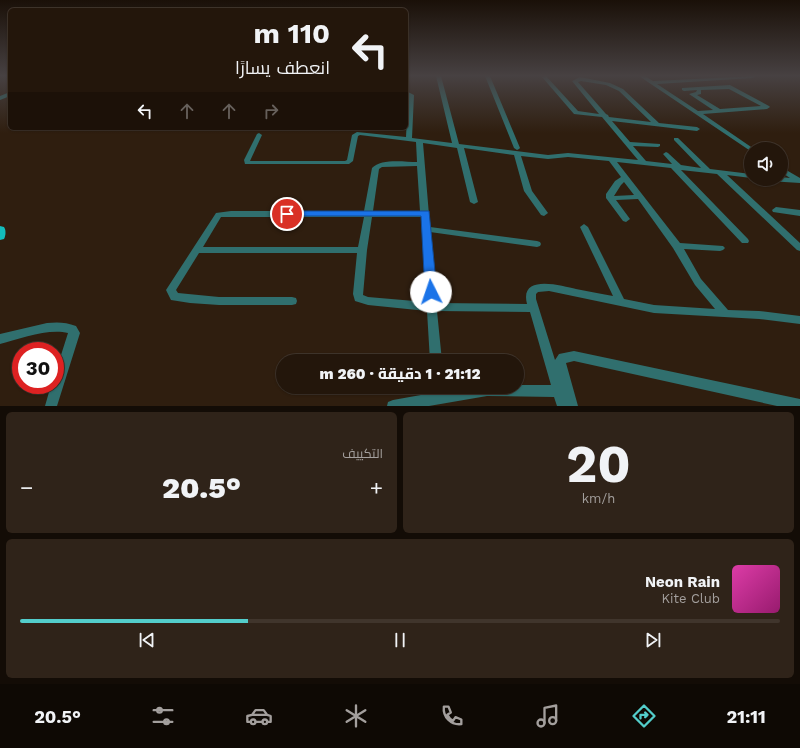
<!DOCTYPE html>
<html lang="ar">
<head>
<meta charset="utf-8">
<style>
	body { margin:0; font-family:"Work Sans",Cairo,sans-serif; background:#2f2319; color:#f1f3f6; direction:rtl; height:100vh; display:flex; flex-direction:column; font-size:15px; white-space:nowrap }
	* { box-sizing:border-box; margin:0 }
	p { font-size:13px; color:#a39f9d }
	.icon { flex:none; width:22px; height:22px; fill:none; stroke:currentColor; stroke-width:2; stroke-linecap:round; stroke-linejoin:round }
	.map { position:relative; height:406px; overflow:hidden; direction:ltr }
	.details { display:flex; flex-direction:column; gap:6px; padding:6px; background:#130c06; flex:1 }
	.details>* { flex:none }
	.banner { position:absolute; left:8px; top:8px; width:400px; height:122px; border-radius:6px; box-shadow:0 1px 3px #0004,0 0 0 1px #40352c; direction:rtl; background:#23160b; color:#f1f3f6; overflow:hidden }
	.tools { position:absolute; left:744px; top:142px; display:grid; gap:8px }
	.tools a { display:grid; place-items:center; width:44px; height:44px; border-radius:50%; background:#23160b; box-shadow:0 1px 3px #0004,0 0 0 1px #40352c; font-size:20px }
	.speed { position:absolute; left:12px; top:342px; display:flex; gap:8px; font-size:20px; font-weight:700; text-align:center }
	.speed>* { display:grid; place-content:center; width:52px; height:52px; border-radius:50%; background:#23160b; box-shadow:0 1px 3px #0004,0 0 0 1px #40352c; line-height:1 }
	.speed .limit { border:6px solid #d22; background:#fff; color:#111 }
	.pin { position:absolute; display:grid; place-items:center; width:34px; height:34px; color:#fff; margin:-17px; border:2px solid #fff; border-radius:50%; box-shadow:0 1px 4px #0007 }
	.me { position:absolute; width:44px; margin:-22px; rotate:356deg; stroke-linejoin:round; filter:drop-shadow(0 0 3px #0008) }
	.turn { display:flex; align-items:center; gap:14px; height:84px; padding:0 12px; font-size:18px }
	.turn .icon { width:52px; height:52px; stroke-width:2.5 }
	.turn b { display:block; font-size:28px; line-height:34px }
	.lanes { display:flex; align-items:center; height:38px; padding:0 12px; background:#0003; justify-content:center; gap:20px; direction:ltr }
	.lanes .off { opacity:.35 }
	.big { font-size:30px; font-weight:800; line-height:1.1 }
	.details .card { flex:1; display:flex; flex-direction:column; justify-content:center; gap:6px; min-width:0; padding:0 14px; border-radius:6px; background:#2f2319 }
	.details .dial { align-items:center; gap:0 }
	.dial b { font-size:52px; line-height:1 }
	.song { display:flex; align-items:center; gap:12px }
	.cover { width:48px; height:48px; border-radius:6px; background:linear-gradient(135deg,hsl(320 70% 55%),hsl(320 70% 35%)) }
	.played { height:4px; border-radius:2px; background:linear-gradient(90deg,#53cdcb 30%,#40352c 30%) }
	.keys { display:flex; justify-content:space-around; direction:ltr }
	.heat { display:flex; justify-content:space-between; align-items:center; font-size:22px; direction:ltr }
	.details .tiles { flex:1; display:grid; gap:6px; grid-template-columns:1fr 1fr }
	.card:last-child { grid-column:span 2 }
	.trip { position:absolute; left:276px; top:354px; width:248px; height:40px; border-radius:20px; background:#23160b; box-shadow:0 1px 3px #0004,0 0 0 1px #40352c; font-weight:800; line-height:40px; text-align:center; direction:rtl }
	.tab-bar { display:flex; height:64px; justify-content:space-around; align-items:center; background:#0e0904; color:#a39f9d }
	.tab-bar .icon { width:28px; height:28px }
	.tab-bar .selected { color:#53cdcb }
	.tab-bar b { font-size:18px; color:#f1f3f6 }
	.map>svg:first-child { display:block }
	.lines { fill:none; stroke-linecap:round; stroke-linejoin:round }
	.minor { fill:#306f6e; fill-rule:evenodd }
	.major { fill:#13bcbb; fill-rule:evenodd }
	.route { fill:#1a73e8; stroke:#114b97 }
</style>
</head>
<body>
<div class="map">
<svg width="800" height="406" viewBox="0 0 800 406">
	<rect width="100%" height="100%" fill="#2f1e0f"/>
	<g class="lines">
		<path class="minor" d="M 436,76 L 441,76 L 459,144 L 548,155 L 568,153 L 638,160 L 602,117 L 574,114 L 542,77 L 546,76 L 578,111 L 599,114 L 572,81 L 580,77 L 610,83 L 623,89 L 659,123 L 697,127 L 700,129 L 697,131 L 612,121 L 630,142 L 660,144 L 660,146 L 658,147 L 633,146 L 646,161 L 672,164 L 663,154 L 666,152 L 668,153 L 681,165 L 701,168 L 674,140 L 674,138 L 678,138 L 710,169 L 751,174 L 751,178 L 727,175 L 800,243 L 800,251 L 797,250 L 717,174 L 681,170 L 748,239 L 749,241 L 748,243 L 742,243 L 671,168 L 617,162 L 680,243 L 723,246 L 725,248 L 723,250 L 720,251 L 684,249 L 701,279 L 728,310 L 759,311 L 800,316 L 800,324 L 759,319 L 654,313 L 549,291 L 538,292 L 536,294 L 536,299 L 555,360 L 559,354 L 574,351 L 800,399 L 800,406 L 777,406 L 574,361 L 566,363 L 578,406 L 557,406 L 554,397 L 487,396 L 429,406 L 387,406 L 388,402 L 393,400 L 432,393 L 432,387 L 444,387 L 445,391 L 470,387 L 517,387 L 517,385 L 551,385 L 530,312 L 437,311 L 442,361 L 430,361 L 427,311 L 368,305 L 355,301 L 353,294 L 357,253 L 199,253 L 176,290 L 178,293 L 219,297 L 292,297 L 296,298 L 297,301 L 296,304 L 292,305 L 219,305 L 190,303 L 171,300 L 166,290 L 216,213 L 231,211 L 364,211 L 372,168 C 381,158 405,162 417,162 L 416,142 L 360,135 L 358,136 L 353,161 L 349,164 L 245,164 L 244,160 L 257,134 L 259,133 L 262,135 L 250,161 L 345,161 L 347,160 L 352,135 L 357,132 L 406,137 L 408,96 L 406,95 L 406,91 L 414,95 L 412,138 L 452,143 ZM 581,81 L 606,85 L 619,91 L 651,122 L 609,117 L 608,115 L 606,114 L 578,82 ZM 423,143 L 457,148 L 470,202 L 474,204 L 478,202 L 464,148 L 514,155 L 524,191 L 541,215 L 544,216 L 548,213 L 532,191 L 521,156 L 548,159 L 568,157 L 609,161 L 621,177 L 615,181 L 606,194 L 606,198 L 623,221 L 626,222 L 630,219 L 616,200 L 638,199 L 673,248 L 695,285 L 715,309 L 654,305 L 624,299 L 588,227 L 584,224 L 580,227 L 613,296 C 600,294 588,291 576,289 C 562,286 519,273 527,304 L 437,303 L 430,232 L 537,247 L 540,246 L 541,244 L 540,242 L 537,241 L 430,227 ZM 417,166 L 420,211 L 373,211 L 379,169 L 382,167 ZM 624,182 L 634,195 L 614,196 L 621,185 ZM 221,217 L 364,217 L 358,247 L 203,247 ZM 372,217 L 421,217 L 426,302 L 368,297 L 363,295 L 367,250 Z
			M 485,76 L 490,76 L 520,148 L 519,149 L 517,150 L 514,148 Z
			M 639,76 L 645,76 L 653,81 L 755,76 L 753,78 L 657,84 L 698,111 L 713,110 L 689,94 L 696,92 L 697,90 L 684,91 L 682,90 L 682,88 L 730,85 L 769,106 L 770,107 L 767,109 L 703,114 L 754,149 L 751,149 L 751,151 L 749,150 ZM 729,89 L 761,106 L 720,109 L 697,95 L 701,94 L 701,90 Z
			M 10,92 L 10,96 L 0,100 L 0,96 Z
			M 781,167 L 800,178 L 800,183 L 769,181 L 768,179 L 781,179 L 781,177 L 790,178 L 781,172 Z
			M 776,207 L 800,210 L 800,216 L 773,212 L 772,210 Z
			M 47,323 C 57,322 66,322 76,326 L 80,333 L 57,406 L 45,406 L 51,385 L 55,385 L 55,374 L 68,333 C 48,328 20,339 0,344 L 0,334 Z"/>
		<path class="major" d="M 0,226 L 4,227 C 6,230 6,235 4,239 L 0,240 Z"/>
	</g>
	<linearGradient id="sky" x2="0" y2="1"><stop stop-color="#1a1008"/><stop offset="0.57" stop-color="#474142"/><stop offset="1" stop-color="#474142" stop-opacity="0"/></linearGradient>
	<rect width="800" height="133" fill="url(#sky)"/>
	<path class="route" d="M 284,211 L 429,211 L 437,292 L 435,295 L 431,296 L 427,295 L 425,292 L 421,216 L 284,216 L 283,214 Z"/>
</svg>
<div class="tools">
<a><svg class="icon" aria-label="sound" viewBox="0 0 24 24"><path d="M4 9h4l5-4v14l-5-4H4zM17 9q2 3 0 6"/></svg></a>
</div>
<div class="speed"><div class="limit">30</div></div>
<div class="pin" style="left:287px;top:214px;background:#d93025"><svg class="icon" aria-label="arrive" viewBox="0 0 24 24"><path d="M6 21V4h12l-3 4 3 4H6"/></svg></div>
<svg class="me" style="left:431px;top:292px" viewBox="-20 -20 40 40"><circle r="19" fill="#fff"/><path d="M0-13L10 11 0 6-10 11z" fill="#1a73e8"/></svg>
<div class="trip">21:12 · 1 دقيقة · 260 m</div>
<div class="banner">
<div class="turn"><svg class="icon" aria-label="left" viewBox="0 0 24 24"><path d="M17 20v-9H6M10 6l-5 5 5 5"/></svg><div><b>110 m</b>انعطف يسارًا</div></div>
<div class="lanes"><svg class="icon" aria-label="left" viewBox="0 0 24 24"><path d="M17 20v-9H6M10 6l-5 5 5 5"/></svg><svg class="icon off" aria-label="ahead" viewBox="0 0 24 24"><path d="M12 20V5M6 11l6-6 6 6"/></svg><svg class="icon off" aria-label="ahead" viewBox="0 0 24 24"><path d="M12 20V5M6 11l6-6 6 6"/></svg><svg class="icon off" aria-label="right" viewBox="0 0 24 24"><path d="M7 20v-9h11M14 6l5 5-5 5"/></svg></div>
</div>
</div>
<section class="details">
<div class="tiles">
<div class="card dial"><b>20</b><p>km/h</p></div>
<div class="card"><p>التكييف</p>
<div class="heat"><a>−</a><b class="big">20.5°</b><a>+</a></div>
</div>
<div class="card">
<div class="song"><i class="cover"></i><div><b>Neon Rain</b><p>Kite Club</p></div></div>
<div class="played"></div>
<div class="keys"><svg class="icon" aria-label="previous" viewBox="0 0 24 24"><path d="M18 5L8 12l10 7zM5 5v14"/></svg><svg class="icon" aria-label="pause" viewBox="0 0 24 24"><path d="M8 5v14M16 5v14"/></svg><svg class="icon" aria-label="next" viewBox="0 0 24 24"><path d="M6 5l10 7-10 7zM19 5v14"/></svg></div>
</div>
</div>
</section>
<nav class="tab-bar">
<b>21:11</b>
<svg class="icon selected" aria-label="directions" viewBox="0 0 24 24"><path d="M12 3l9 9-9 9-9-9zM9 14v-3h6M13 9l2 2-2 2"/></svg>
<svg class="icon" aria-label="music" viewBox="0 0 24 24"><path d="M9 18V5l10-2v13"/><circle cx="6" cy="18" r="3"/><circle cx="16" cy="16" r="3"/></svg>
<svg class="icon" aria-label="phone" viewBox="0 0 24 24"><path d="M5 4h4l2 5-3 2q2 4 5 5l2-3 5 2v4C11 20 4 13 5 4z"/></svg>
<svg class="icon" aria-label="climate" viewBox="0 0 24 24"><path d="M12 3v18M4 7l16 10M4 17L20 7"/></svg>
<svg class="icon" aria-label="car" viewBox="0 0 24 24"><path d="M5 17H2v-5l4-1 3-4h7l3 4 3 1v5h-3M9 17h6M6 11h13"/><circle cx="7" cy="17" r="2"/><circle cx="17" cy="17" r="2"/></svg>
<svg class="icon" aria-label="filters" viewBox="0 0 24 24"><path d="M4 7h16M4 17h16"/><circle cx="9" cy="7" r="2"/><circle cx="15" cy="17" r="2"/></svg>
<b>20.5°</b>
</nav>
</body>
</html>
